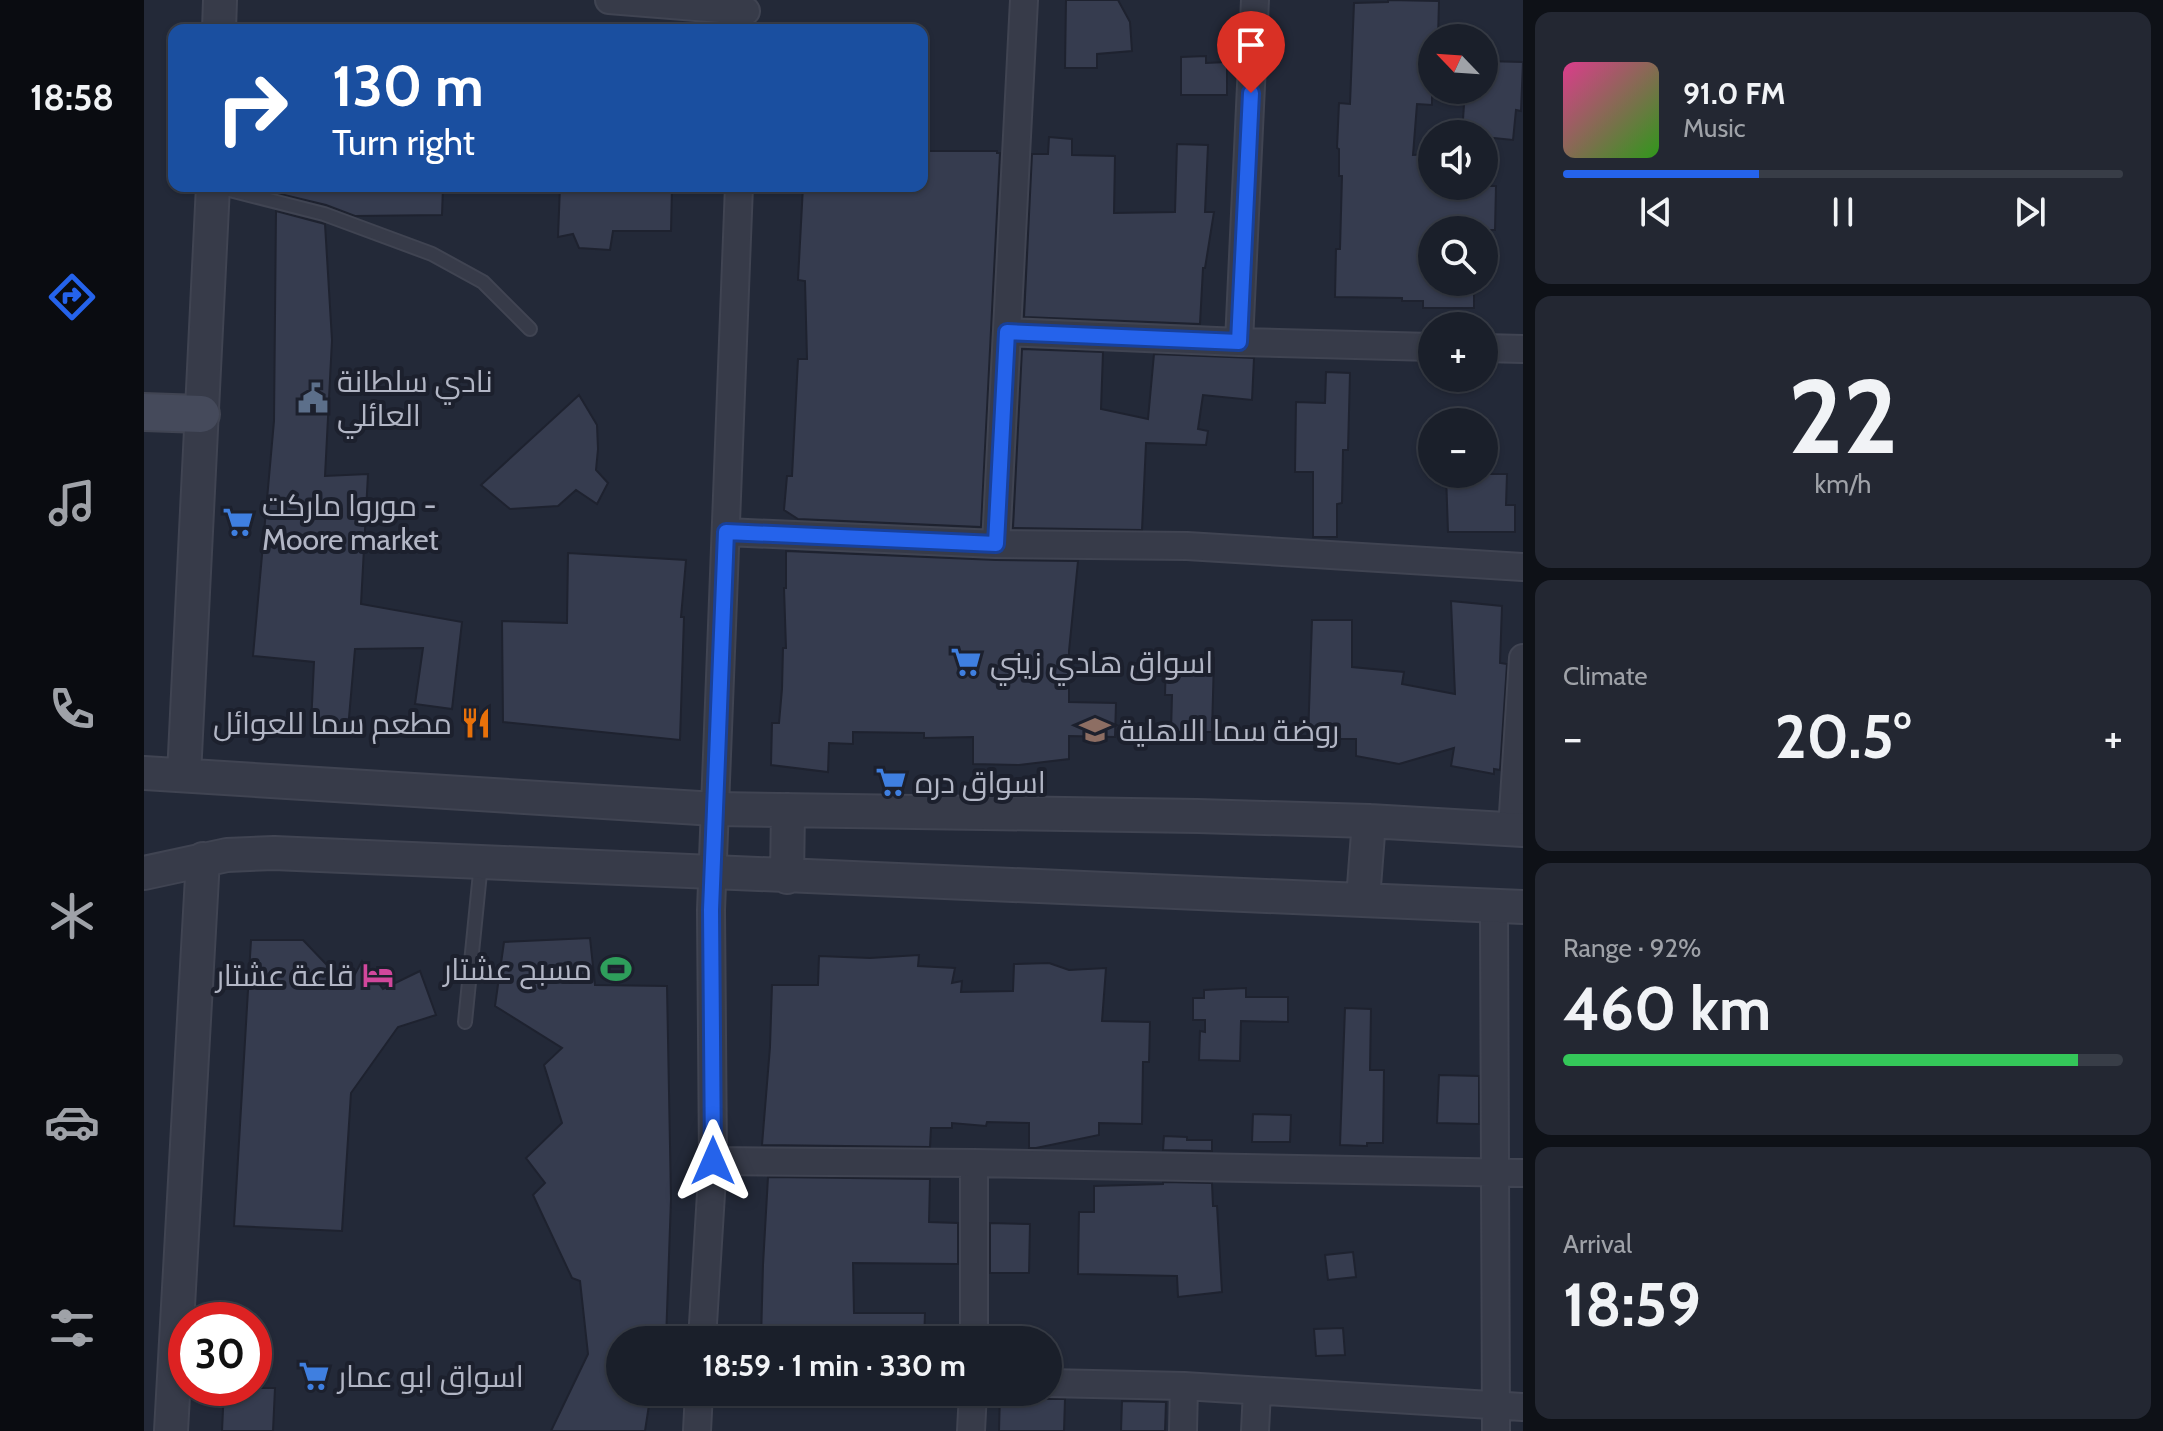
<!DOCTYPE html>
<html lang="en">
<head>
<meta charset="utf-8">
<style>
	body { margin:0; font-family:Cabin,Cairo,sans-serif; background:#232732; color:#f1f3f6; height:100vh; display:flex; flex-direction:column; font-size:30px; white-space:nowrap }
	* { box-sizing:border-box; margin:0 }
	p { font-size:26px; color:#9fa2a8 }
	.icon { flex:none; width:44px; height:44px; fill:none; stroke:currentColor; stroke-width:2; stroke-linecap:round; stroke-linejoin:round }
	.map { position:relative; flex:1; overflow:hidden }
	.drawer { display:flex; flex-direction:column; gap:12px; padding:12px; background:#0e1117; width:640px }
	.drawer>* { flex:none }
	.top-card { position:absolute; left:24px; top:24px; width:760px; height:168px; border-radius:16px; box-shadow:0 2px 6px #0004,0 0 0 2px #383d47; background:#1a4fa0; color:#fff; overflow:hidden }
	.needle { width:52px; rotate:295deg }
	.buttons { position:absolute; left:1274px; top:24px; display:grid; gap:16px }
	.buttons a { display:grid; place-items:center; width:80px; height:80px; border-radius:50%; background:#1a1f2a; box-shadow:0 2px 6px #0004,0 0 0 2px #383d47; font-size:40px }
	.speed { position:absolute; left:24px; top:1302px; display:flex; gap:16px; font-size:40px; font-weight:700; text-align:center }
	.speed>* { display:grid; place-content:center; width:104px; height:104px; border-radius:50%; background:#1a1f2a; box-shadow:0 2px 6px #0004,0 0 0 2px #383d47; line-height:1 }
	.speed .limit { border:12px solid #d22; background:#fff; color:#111 }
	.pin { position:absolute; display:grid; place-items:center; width:68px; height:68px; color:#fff; margin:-82px -34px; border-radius:50% 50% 50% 0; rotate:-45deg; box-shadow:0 0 8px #0007 }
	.pin .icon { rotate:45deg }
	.me { position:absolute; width:88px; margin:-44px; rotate:0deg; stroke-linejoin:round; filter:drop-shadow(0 0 6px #0008) }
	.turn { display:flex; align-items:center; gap:28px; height:168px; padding:0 32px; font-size:36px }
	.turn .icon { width:104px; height:104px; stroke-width:2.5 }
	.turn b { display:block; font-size:56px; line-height:68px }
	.big { font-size:60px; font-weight:700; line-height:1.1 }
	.drawer .tile { flex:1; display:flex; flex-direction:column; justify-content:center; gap:12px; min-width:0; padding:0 28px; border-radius:16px; background:#232732 }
	.drawer .dial { align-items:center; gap:0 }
	.dial b { font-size:104px; line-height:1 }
	.song { display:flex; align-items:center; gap:24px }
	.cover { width:96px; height:96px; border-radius:12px; background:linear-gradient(135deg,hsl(330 70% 55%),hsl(110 70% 35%)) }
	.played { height:8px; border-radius:4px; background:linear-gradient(90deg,#2563eb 35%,#383d47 35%) }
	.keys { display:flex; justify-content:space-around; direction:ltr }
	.heat { display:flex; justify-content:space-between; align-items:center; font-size:44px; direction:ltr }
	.charge { height:12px; border-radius:6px; background:linear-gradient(90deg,#34c759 92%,#383d47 0) }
	.trip { position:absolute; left:462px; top:1326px; width:456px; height:80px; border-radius:40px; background:#1a1f2a; box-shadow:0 2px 6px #0004,0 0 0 2px #383d47; font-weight:700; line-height:80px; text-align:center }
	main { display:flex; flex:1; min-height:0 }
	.tab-bar { display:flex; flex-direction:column; width:144px; justify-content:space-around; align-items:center; background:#0a0c11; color:#9fa2a8 }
	.tab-bar .icon { width:56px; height:56px }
	.tab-bar .current { color:#2563eb }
	.tab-bar b { font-size:36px; color:#f1f3f6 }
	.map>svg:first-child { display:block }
	.building { fill:#363c4f; stroke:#1e222f; stroke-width:2 }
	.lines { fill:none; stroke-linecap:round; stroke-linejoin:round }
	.service-casing { stroke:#404452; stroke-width:16 }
	.minor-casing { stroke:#404452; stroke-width:30 }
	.tertiary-casing { stroke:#404452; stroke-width:36 }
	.secondary-casing { stroke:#404452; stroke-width:40 }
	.service { stroke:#373b49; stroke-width:12 }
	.minor { stroke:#373b49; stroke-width:26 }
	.tertiary { stroke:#373b49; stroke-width:32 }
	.secondary { stroke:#454a5b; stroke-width:36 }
	.route-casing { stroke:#184099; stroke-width:20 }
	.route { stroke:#2563eb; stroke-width:14 }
	.labels { text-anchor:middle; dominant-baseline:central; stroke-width:8; stroke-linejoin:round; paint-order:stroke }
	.poi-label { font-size:30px; fill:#b2b6c5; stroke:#1c202d; text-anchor:start }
</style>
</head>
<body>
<main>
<nav class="tab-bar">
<b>18:58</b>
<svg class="icon current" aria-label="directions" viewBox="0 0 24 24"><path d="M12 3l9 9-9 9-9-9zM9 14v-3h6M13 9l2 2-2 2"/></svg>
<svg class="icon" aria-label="music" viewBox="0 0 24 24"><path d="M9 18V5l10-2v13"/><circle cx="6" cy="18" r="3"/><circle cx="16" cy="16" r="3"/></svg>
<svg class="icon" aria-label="phone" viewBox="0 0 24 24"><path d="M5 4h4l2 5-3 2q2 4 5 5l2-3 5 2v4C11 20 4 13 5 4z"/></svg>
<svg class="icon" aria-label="climate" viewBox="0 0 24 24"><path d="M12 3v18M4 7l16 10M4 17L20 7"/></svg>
<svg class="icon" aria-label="car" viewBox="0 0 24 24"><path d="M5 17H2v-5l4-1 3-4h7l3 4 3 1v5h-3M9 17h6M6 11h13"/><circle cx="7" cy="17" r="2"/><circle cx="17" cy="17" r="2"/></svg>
<svg class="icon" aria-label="filters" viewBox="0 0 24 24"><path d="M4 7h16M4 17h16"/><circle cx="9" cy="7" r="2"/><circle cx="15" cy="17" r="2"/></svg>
</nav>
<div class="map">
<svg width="1379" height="1431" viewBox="0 0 1379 1431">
	<rect width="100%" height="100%" fill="#232938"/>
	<path class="building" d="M 922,0 L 974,0 L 986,22 L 988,51 L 953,54 L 953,68 L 921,68 Z
		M 1244,0 L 1295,1 L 1294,38 L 1288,38 L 1288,105 L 1273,104 L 1269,155 L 1288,154 L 1288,186 L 1352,186 L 1351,230 L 1288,230 L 1288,282 L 1330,282 L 1330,308 L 1279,308 L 1279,301 L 1258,301 L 1258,298 L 1191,297 L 1192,249 L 1196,249 L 1198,176 L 1195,176 L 1195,149 L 1193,148 L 1195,103 L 1206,104 L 1210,3 L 1244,2 Z
		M 1062,56 L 1062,63 L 1083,62 L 1083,95 L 1037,95 L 1037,57 Z
		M 1340,61 L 1379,62 L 1377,111 L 1372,110 L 1369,140 L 1340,137 L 1340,134 L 1318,134 L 1321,90 L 1340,90 Z
		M 905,137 L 928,139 L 928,155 L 971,156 L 970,213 L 1031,212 L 1033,144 L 1064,145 L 1061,212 L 1070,212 L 1061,268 L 1059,268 L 1056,324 L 880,317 L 888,154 L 904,154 Z
		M 778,151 L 853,151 L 853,153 L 856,153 L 837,527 L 654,519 L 640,510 L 643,476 L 648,476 L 654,359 L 663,359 L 661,281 L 654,280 L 659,186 L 778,186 Z
		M 132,186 L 299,186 L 298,215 L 211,216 L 182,205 L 132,193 Z
		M 416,186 L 528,186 L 527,231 L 469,231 L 466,250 L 435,248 L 429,234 L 414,237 Z
		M 132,211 L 181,224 L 188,340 L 181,476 L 224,474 L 217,604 L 318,622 L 308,709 L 271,704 L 279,648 L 211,649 L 204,729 L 167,725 L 170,662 L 109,656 L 130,421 Z
		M 878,349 L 959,352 L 957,409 L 1004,419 L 1010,354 L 1110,358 L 1108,400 L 1059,395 L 1054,429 L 1064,431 L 1062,445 L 1002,443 L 998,530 L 869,528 Z
		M 1182,372 L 1206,373 L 1204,450 L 1199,450 L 1198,503 L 1193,504 L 1193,537 L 1169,537 L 1169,472 L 1151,472 L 1152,402 L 1181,403 Z
		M 435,395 L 453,425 L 454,449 L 452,470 L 464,483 L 453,504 L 432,490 L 414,506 L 366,509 L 337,485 Z
		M 1302,474 L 1363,474 L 1362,505 L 1371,505 L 1371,532 L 1304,532 Z
		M 642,551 L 852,560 L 934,561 L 925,651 L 925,702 L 972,703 L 971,737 L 925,736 L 925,759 L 875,765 L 829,764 L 829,737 L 780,738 L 780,733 L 709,732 L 709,744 L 685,743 L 684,772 L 627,765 L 628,723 L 635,723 L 638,689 L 639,648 L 642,648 L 640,588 L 642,588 Z
		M 424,553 L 542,560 L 537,617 L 540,617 L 536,740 L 359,722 L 358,621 L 423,623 Z
		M 1307,601 L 1358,606 L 1356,663 L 1363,664 L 1356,770 L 1350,769 L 1350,774 L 1307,766 L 1310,748 L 1255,764 L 1212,756 L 1212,739 L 1164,739 L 1168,620 L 1208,620 L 1208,667 L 1260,672 L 1258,684 L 1311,694 Z
		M 1022,657 L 1070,658 L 1068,732 L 1027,732 L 1028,695 L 1021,695 Z
		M 446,938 L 451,985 L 523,986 L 527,1199 L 522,1340 L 476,1340 L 476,1392 L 507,1392 L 501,1431 L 407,1431 L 444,1354 L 436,1281 L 428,1278 L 389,1195 L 401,1183 L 382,1158 L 418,1123 L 400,1065 L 418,1048 L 351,1006 L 360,942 Z
		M 107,940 L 159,940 L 204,987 L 218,961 L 239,989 L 276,971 L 292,1015 L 254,1027 L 207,1093 L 198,1231 L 90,1226 Z
		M 775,955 L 774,966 L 811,968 L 808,983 L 818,981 L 817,992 L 869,991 L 870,964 L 905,963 L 925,970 L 962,968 L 958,1021 L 1006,1022 L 1005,1062 L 999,1062 L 998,1124 L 955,1123 L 955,1135 L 892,1148 L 885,1148 L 885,1123 L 843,1122 L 842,1126 L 808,1123 L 808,1128 L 787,1128 L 786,1147 L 618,1145 L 626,1047 L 628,985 L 674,985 L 675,956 L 726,958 Z
		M 1102,988 L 1102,997 L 1144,997 L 1144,1022 L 1097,1021 L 1096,1061 L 1055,1060 L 1056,1031 L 1061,1032 L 1061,1020 L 1049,1020 L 1049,998 L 1060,998 L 1060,990 Z
		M 1201,1008 L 1227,1009 L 1226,1070 L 1240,1070 L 1239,1143 L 1223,1143 L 1223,1146 L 1196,1145 Z
		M 1295,1075 L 1335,1076 L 1335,1124 L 1293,1123 Z
		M 1109,1114 L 1147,1115 L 1146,1142 L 1108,1142 Z
		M 1020,1136 L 1043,1137 L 1043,1140 L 1068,1140 L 1068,1151 L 1019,1150 Z
		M 624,1177 L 786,1179 L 785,1222 L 814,1223 L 814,1264 L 709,1263 L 710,1313 L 781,1313 L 780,1340 L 617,1340 L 619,1265 Z
		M 1019,1182 L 1068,1183 L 1069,1206 L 1073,1206 L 1078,1292 L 1034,1297 L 1033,1276 L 934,1274 L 935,1212 L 950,1212 L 950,1186 L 1019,1184 Z
		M 846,1223 L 886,1224 L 885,1273 L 846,1273 Z
		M 1209,1252 L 1212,1277 L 1184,1280 L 1181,1255 Z
		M 1199,1328 L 1201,1355 L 1172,1356 L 1170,1329 Z
		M 80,1388 L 131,1388 L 129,1431 L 78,1431 Z
		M 856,1392 L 891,1392 L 896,1397 L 903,1399 L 921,1399 L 920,1431 L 855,1431 Z
		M 978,1401 L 1022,1402 L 1021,1431 L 977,1431 Z"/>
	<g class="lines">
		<g class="service-casing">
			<path id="service" d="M 70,186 L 180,214 L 288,254 L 339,282 L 386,329
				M 321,1022 L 337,863"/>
		</g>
		<g class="minor-casing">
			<path id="minor" d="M 465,0 L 602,11
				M 863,332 L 1095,342 L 1111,0
				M 1095,342 L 1288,347
				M 1340,348 L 1379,349
				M 582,532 L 852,544 L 1043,546 L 1379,567
				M 852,544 L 880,0
				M 1368,829 L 1379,658
				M 1350,906 L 1352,1431
				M 569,1161 L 830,1163 L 1379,1173
				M 558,1340 L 569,1161 L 567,910 L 595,186
				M 830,1340 L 830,1163
				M 904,1383 L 1040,1386 L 1379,1407
				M 553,1431 L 555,1392
				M 827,1431 L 829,1392
				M 1039,1431 L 1040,1386
				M 1111,1431 L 1113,1391"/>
		</g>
		<g class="tertiary-casing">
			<path id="tertiary" d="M 75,30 L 76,0
				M 0,773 L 571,809 L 1054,816 L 1225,821 L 1379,830
				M 40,775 L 69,186
				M 0,873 L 83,855 L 130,853 L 1379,907
				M 643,877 L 644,810
				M 1219,899 L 1225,821
				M 27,1431 L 59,859"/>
		</g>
		<g class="secondary-casing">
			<path id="secondary" d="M 0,412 L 57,414"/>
		</g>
		<use href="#service" class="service"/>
		<use href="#minor" class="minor"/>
		<use href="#tertiary" class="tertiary"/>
		<use href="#secondary" class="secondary"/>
	</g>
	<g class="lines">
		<g class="route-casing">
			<path id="route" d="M 569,1161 L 567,910 L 582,532 L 852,544 L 863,332 L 1095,342 L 1107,93"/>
		</g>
		<use href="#route" class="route"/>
	</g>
	<defs>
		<g id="civic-bare" transform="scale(2.4)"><path d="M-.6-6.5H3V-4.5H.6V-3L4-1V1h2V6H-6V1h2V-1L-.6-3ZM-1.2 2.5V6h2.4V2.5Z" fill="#5c6f8a" stroke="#1c202d" stroke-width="2.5" paint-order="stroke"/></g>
		<g id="supermarket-bare" transform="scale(2.4)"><path d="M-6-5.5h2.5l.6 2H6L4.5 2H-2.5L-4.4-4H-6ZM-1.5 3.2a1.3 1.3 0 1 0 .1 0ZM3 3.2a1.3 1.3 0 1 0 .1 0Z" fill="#3f7fe0" stroke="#1c202d" stroke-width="2.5" paint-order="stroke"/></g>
		<g id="restaurant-bare" transform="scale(2.4)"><path d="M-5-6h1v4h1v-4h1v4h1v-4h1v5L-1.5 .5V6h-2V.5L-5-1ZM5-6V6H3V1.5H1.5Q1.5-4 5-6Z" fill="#e8710a" stroke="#1c202d" stroke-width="2.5" paint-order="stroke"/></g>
		<g id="school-bare" transform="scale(2.4)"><path d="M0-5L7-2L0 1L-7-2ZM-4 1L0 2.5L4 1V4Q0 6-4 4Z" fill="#8d6e63" stroke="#1c202d" stroke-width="2.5" paint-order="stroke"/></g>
		<g id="stadium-bare" transform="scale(2.4)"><path d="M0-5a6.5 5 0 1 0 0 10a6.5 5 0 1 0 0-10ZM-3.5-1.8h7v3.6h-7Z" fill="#2e9e5b" stroke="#1c202d" stroke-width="2.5" paint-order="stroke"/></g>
		<g id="hotel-bare" transform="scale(2.4)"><path d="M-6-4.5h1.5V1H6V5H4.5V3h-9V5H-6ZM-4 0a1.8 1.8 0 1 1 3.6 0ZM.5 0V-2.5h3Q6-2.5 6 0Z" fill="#d1479c" stroke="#1c202d" stroke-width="2.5" paint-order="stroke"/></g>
	</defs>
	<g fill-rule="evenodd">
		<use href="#civic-bare" x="169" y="398"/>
		<use href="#supermarket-bare" x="94" y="522"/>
		<use href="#supermarket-bare" x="822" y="662"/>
		<use href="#restaurant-bare" x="332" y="723"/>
		<use href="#school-bare" x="951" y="730"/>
		<use href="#supermarket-bare" x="747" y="782"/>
		<use href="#stadium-bare" x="472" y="969"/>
		<use href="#hotel-bare" x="234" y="975"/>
		<use href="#supermarket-bare" x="170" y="1376"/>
	</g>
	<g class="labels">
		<g class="poi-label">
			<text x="193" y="381">نادي سلطانة<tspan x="193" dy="34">العائلي</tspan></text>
			<text x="118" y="505">موروا ماركت -<tspan x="118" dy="34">Moore market</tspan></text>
			<text x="846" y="662">اسواق هادي زيني</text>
			<text x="308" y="723" text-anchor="end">مطعم سما للعوائل</text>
			<text x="975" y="730">روضة سما الاهلية</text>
			<text x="771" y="782">اسواق دره</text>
			<text x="448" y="969" text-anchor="end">مسبح عشتار</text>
			<text x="210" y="975" text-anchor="end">قاعة عشتار</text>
			<text x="194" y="1376">اسواق ابو عمار</text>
		</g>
	</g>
</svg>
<div class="buttons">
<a><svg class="needle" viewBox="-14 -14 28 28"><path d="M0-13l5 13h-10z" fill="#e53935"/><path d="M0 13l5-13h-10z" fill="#9fa2a8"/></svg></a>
<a><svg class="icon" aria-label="sound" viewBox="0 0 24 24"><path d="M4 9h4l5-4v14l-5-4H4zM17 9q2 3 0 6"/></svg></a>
<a><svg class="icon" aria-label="search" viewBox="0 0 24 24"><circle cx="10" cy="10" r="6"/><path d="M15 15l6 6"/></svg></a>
<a>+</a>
<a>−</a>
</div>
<div class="speed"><div class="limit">30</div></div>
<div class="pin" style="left:1107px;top:93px;background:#d93025"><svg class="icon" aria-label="arrive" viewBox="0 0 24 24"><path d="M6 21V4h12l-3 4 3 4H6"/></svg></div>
<svg class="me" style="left:569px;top:1161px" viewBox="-20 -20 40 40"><path d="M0-17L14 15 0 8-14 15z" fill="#2563eb" stroke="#fff" stroke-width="4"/></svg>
<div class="trip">18:59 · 1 min · 330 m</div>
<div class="top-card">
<div class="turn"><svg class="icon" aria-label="right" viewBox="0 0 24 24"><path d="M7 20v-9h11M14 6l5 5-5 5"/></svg><div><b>130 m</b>Turn right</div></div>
</div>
</div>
<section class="drawer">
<div class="tile">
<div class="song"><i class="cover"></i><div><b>91.0 FM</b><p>Music</p></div></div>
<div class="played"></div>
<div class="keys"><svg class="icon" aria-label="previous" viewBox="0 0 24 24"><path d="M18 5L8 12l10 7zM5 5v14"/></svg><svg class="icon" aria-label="pause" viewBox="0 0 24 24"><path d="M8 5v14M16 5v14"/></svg><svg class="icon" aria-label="next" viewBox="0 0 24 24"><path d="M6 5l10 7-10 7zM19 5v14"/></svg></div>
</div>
<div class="tile dial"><b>22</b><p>km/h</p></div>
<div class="tile"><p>Climate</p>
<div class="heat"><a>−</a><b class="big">20.5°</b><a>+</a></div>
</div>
<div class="tile"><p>Range · 92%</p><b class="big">460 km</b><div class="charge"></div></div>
<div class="tile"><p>Arrival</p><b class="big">18:59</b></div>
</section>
</main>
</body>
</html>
